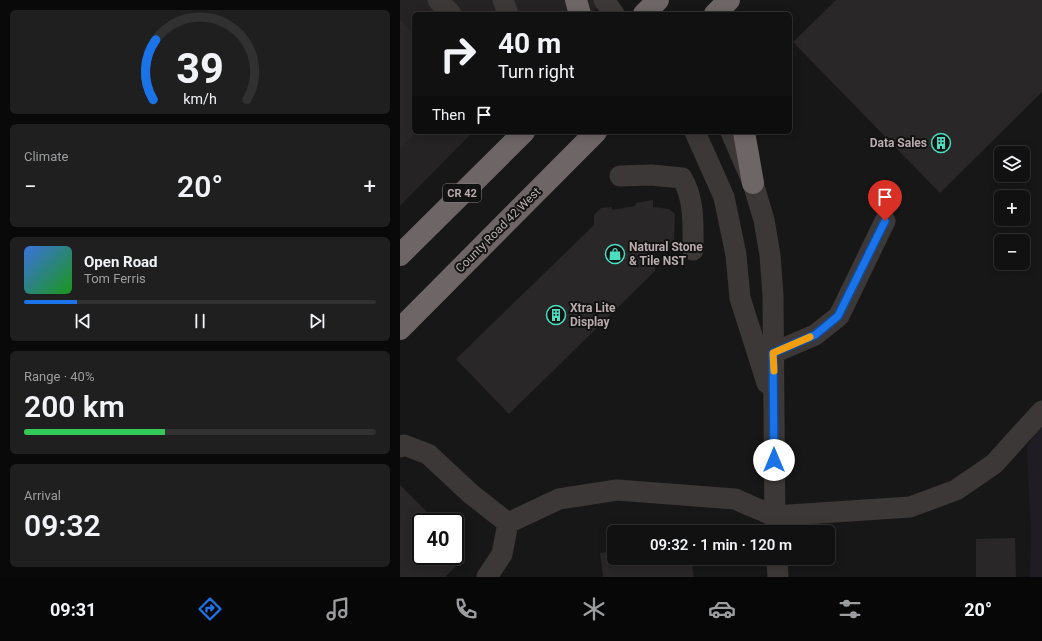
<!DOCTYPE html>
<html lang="en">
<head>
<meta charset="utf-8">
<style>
	body { margin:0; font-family:Roboto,sans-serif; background:#1f1f1f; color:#f1f3f6; height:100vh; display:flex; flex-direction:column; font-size:15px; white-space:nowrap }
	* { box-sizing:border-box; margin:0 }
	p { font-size:13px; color:#9c9d9f }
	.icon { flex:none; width:22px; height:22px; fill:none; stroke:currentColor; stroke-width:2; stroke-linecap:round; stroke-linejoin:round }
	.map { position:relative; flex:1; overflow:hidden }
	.panel { display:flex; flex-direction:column; gap:10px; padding:10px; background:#0a0909; width:400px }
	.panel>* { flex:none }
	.guide { position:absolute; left:12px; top:12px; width:380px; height:122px; border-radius:6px; box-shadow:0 2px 10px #0003,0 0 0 1px #313131; background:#121111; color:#f1f3f6; overflow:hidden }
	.fabs { position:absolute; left:594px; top:146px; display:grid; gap:8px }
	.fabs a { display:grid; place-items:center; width:36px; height:36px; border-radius:6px; background:#121111; box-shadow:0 2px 10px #0003,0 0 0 1px #313131; font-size:20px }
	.speed { position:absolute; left:12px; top:513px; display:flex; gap:8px; font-size:20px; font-weight:700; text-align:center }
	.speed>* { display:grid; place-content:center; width:52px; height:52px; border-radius:50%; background:#121111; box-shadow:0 2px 10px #0003,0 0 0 1px #313131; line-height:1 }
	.speed .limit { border:2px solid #111; border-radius:6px; background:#fff; color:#111 }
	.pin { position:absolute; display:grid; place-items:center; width:34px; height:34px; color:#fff; margin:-41px -17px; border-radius:50% 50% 50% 0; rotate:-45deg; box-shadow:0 0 4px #0007 }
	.pin .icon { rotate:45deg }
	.me { position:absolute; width:44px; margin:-22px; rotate:0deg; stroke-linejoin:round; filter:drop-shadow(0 0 3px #0008) }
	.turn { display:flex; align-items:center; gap:14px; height:84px; padding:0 20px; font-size:18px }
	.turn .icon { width:52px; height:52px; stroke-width:2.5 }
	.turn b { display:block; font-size:28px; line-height:34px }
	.then { display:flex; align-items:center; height:38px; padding:0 20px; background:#0003; gap:8px; font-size:15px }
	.big { font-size:30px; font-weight:600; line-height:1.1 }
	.panel .widget { flex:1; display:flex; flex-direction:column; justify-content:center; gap:6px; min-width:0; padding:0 14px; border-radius:6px; background:#1f1f1f }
	.panel .dial { align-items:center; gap:0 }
	.dial svg { height:104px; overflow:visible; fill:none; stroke:#313131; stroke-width:7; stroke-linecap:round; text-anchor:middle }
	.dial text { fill:#f1f3f6; stroke:none }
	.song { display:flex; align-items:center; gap:12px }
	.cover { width:48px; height:48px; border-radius:6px; background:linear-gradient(135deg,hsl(220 70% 55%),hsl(120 70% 35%)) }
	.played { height:4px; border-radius:2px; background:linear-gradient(90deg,#1a73e8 15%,#313131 15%) }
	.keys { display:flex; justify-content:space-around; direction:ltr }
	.heat { display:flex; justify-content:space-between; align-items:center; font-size:22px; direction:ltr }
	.charge { height:6px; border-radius:3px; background:linear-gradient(90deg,#34c759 40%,#313131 0) }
	.trip { position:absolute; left:207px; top:525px; width:228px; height:40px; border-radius:6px; background:#121111; box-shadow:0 2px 10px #0003,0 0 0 1px #313131; font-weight:600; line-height:40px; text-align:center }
	.tabs { display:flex; height:64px; justify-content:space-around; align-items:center; background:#070707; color:#9c9d9f }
	.tabs .icon { width:28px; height:28px }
	.tabs .on { color:#1a73e8 }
	.tabs b { font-size:18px; color:#f1f3f6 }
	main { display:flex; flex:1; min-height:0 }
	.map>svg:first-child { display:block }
	.built { fill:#252323 }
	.green { fill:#1f1d23 }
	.building { fill:#292727 }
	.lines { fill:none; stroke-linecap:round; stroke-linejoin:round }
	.minor { stroke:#3d3838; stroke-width:21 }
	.highway { stroke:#6d6566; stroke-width:22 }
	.route-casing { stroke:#114b97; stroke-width:10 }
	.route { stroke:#1a73e8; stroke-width:7 }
	.slow { stroke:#f59e0b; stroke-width:7 }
	.labels { text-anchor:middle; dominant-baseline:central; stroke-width:4; stroke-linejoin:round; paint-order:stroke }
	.shield { fill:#131212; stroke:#867d7e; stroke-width:1 }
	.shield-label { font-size:11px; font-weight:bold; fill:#b7abad }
	.poi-label { font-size:12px; font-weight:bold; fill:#b7abad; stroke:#131212; text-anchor:start }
	.street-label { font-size:12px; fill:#b7abad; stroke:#131212 }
</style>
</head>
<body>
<main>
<section class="panel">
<div class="widget dial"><svg viewBox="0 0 100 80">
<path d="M14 69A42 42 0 1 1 86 69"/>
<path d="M14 69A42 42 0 0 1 16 23" stroke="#1a73e8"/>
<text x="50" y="56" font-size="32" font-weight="700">39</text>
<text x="50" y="72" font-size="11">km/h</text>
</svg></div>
<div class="widget"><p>Climate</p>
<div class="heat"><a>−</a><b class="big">20°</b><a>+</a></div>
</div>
<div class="widget">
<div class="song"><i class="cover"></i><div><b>Open Road</b><p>Tom Ferris</p></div></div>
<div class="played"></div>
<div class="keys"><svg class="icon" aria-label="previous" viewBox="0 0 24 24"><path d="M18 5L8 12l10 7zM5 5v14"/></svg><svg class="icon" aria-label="pause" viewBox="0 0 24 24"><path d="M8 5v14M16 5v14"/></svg><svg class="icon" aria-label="next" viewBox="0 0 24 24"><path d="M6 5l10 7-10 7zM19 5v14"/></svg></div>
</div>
<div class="widget"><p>Range · 40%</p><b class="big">200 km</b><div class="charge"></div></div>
<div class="widget"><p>Arrival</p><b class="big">09:32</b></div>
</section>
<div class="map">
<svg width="642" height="577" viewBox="0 0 642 577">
	<rect width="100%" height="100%" fill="#181717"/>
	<path class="built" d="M 0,0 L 205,0 L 191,14 L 14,14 L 14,132 L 73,132 L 0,206 Z"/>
	<path class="green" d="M 642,423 L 642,577 L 630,577 L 631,534 L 627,447 Z"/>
	<path class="building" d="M 436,0 L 642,0 L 642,92 L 540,193 L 393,42 Z
		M 0,20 L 14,34 L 14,135 L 0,149 Z
		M 253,200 L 253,207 L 269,209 L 275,214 L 274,242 L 268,247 L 255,246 L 255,271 L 109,414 L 56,359 L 194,225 L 194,215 L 201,208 L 212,207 L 212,210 L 235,206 L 236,203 Z
		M 0,485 L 37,522 L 21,522 L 21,556 L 66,556 L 45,577 L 0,577 Z
		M 615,538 L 616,577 L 576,577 L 576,539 Z
		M 214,551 L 214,558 L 291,558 L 294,577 L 203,577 L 200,553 Z"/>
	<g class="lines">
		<path class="minor" d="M 38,0 L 51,14
			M 103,0 L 108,14
			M 204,0 L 214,14
			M 295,132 L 324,197 L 336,255 L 340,298 L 367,383
			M 331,132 L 353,183 L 364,220 L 370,255 L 373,295 L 375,532
			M 220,176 L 251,175 L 282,178 C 295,200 293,226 293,250
			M 373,353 L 415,335 L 439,316 L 485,221
			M 0,447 L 4,445 L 28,454 L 71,494 L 108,523
			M 108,523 L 159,499 L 217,490 L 335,499 L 374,516 L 510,507 L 556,490 L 594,464 L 642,411
			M 377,558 L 378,577
			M 87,577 L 102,554 L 108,523"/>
		<path class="highway" d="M 176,0 L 180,14
			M 244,14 L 258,0
			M 315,14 L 329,0
			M 344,132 L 353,183
			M 0,255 L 124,132
			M 0,329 L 196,132"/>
	</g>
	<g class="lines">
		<g class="route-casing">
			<path id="route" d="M 374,460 L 373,353 L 415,335 L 438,316 L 485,221"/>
		</g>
		<use href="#route" class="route"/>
		<path class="slow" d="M 374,371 L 373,353 L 410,337"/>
	</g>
	<defs>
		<g id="building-ring" transform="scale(1)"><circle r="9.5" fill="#131212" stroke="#4bddc0" stroke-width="1.5"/><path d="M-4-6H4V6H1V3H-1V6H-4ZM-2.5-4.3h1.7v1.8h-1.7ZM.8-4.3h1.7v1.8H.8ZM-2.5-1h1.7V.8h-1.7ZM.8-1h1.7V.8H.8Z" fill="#4bddc0"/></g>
		<g id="shop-ring" transform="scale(1)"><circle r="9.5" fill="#131212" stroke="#4bddc0" stroke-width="1.5"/><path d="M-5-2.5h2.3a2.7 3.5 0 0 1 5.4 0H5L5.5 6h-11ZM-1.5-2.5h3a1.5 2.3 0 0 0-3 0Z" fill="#4bddc0"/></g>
	</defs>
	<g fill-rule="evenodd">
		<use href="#building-ring" x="541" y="143"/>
		<use href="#shop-ring" x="215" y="254"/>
		<use href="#building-ring" x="156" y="315"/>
	</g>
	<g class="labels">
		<rect class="shield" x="43" y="184" width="38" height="18" rx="3"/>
		<g class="shield-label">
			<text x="62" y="193">CR 42</text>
		</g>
		<g class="poi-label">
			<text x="527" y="143" text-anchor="end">Data Sales</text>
			<text x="229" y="247">Natural Stone<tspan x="229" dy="14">&amp; Tile NST</tspan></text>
			<text x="170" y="308">Xtra Lite<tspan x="170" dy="14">Display</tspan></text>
		</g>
		<g class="street-label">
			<text transform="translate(98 230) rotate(-45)">County Road 42 West</text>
		</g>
	</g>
</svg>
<div class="fabs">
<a><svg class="icon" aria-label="layers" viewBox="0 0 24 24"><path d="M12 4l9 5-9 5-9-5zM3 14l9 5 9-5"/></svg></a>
<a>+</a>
<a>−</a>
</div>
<div class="speed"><div class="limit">40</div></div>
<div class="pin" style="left:485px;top:221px;background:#d93025"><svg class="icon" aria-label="arrive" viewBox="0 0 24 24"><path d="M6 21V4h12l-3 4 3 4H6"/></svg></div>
<svg class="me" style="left:374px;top:460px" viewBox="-20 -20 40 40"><circle r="19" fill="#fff"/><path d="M0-13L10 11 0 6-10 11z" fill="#1a73e8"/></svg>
<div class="trip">09:32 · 1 min · 120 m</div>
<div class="guide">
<div class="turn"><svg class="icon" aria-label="right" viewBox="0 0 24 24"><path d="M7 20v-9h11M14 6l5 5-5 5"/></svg><div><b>40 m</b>Turn right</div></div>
<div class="then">Then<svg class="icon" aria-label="arrive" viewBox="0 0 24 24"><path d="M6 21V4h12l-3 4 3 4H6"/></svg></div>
</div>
</div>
</main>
<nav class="tabs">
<b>09:31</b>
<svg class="icon on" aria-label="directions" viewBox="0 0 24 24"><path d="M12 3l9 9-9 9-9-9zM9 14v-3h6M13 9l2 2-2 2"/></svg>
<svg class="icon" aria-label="music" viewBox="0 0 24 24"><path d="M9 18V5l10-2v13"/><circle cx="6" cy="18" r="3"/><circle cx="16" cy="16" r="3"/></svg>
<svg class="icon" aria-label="phone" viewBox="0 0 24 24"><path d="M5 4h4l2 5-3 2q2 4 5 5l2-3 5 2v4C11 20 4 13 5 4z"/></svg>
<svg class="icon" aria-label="climate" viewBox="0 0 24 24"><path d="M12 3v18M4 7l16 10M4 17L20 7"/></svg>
<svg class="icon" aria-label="car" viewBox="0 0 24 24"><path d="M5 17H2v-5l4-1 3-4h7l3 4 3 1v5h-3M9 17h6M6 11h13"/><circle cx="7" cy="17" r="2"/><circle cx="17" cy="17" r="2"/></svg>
<svg class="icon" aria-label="filters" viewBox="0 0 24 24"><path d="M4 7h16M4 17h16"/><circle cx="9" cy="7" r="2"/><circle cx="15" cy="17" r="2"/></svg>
<b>20°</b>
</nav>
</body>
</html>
